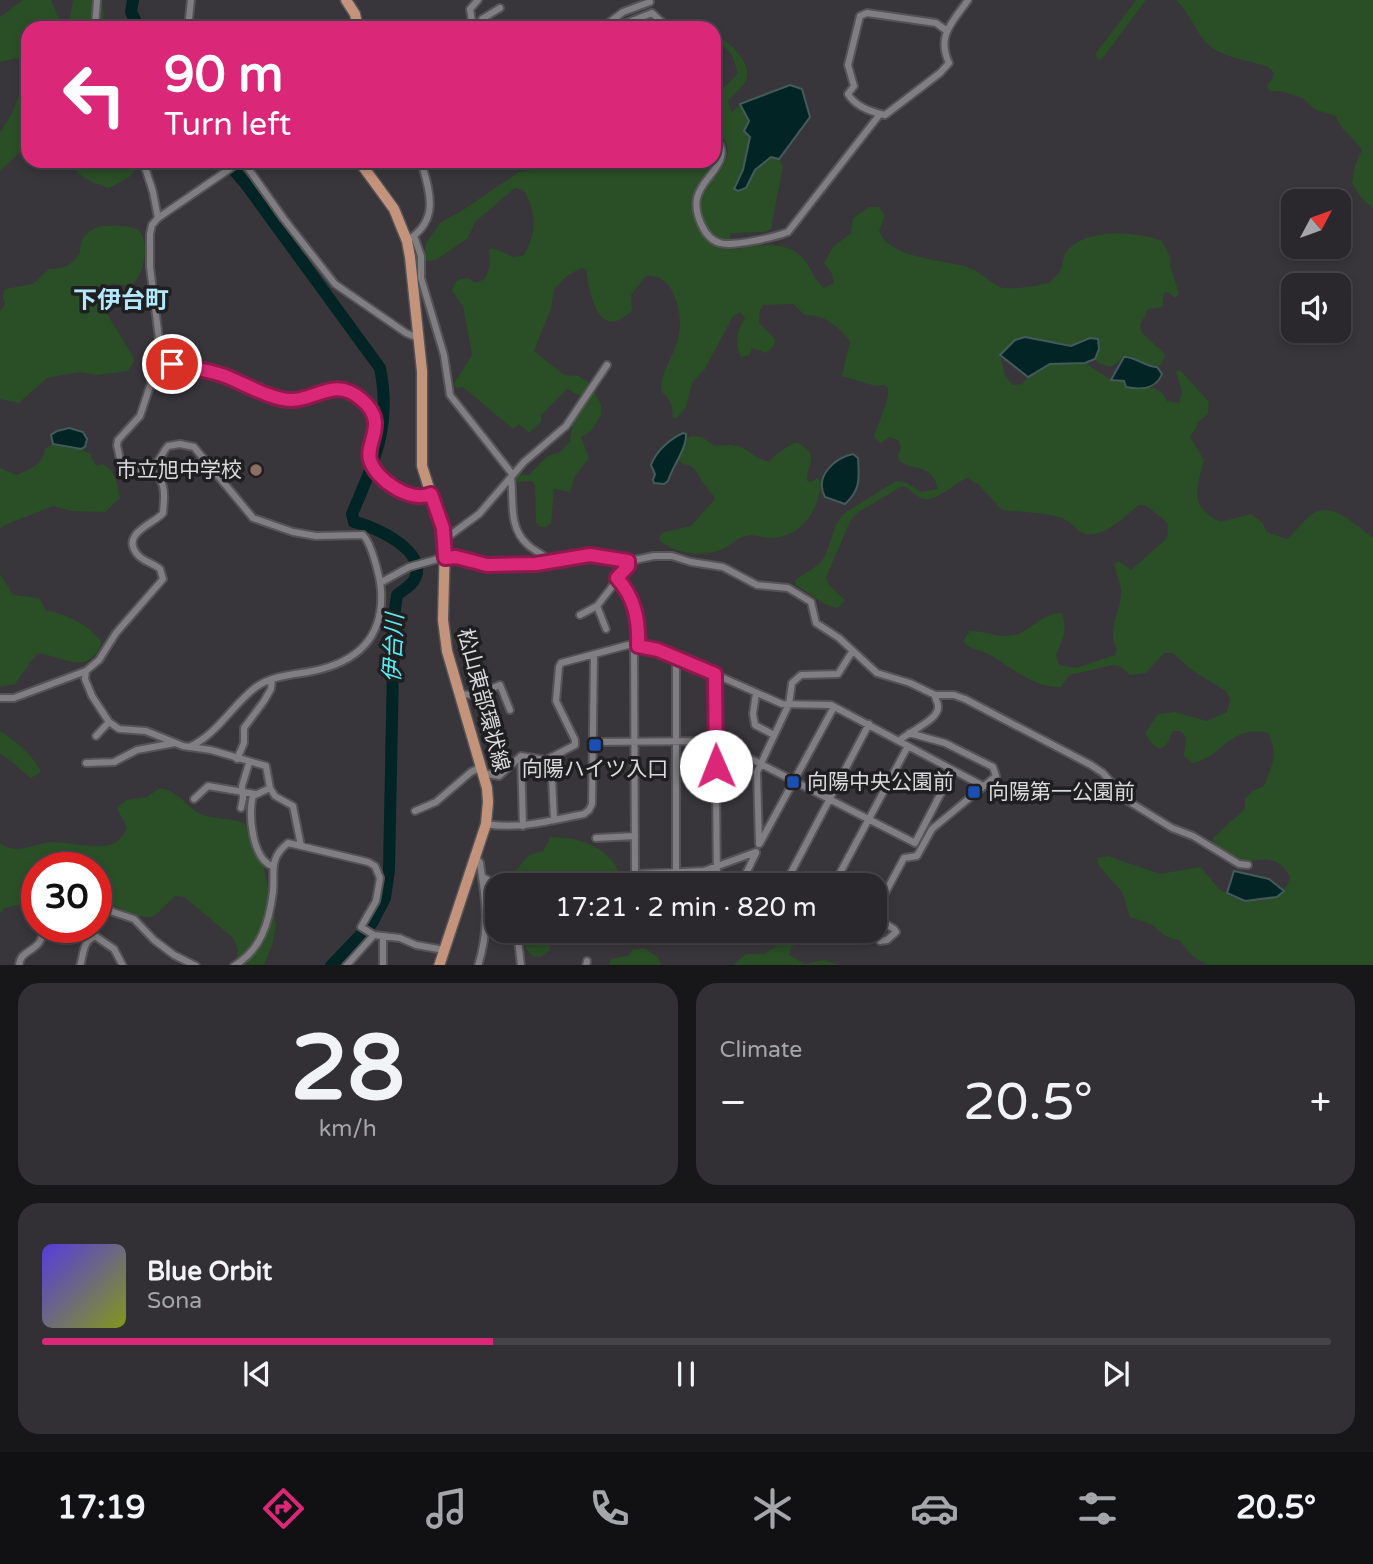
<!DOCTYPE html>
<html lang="en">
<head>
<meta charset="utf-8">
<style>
	body { margin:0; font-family:"Varela Round","Noto Sans JP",sans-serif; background:#323034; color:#f1f3f6; height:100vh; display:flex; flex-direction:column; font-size:26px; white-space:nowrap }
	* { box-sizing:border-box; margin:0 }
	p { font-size:23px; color:#a5a6a9 }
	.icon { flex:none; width:38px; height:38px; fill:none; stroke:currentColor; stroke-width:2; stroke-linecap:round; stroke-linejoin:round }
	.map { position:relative; height:965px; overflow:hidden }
	.details { display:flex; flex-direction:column; gap:18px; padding:18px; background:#171618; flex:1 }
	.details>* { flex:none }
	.banner { position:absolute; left:21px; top:21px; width:700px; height:147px; border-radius:21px; box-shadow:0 4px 10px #0003,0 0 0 2px #464448; background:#db2777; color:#fff; overflow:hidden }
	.needle { width:46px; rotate:49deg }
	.fabs { position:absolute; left:1281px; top:189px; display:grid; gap:14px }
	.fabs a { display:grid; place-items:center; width:70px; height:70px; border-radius:14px; background:#2a282c; box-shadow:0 4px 10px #0003,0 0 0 2px #464448; font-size:35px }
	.speed { position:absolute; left:21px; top:852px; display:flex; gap:14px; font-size:35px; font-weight:700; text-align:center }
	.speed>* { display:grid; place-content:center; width:91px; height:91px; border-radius:50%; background:#2a282c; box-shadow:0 4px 10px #0003,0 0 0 2px #464448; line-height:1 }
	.speed .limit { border:10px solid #d22; background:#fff; color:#111 }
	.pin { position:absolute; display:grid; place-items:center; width:60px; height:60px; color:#fff; margin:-30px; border:4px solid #fff; border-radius:50%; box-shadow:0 2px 7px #0007 }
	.me { position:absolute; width:77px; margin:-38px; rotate:359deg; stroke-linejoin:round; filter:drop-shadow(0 0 5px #0008) }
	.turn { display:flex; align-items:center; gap:24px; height:147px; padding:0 28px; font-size:32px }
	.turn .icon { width:91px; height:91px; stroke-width:2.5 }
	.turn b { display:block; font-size:49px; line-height:60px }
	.big { font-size:52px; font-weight:600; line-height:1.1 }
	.details .card { flex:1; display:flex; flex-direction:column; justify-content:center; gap:10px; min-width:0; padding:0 24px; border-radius:21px; background:#323034 }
	.details .dial { align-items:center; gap:0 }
	.dial b { font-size:91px; line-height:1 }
	.song { display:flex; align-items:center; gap:21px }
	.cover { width:84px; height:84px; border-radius:10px; background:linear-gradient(135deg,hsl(250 70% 55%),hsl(70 70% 35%)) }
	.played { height:7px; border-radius:4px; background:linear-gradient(90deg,#db2777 35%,#464448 35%) }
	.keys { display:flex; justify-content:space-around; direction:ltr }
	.heat { display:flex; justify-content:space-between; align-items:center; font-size:38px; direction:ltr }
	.details .tiles { flex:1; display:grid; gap:18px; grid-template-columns:1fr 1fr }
	.card:last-child { grid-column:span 2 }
	.trip { position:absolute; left:485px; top:873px; width:402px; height:70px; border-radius:21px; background:#2a282c; box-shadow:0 4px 10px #0003,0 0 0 2px #464448; font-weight:600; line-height:70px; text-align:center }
	.dock { display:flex; height:112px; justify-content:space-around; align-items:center; background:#111012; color:#a5a6a9 }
	.dock .icon { width:49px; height:49px }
	.dock .active { color:#db2777 }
	.dock b { font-size:32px; color:#f1f3f6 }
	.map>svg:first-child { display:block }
	.green { fill:#2a4e26 }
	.water { fill:#032425; stroke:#445b5c; stroke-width:2 }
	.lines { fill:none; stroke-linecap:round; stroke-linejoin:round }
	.river { stroke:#032425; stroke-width:12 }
	.street-casing { stroke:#545356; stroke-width:10 }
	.primary-casing { stroke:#545356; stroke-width:13 }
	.street { stroke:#807e83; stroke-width:6 }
	.primary { stroke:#c4937c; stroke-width:10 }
	.route-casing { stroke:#8e194d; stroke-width:18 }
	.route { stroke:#db2777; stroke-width:12 }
	.education-dot { fill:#8d6e63; stroke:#1f1e20; stroke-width:2.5 }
	.transit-dot { fill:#1a4fb4; stroke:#1f1e20; stroke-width:2.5 }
	.labels { text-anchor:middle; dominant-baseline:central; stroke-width:7; stroke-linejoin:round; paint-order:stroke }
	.poi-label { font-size:21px; fill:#dbdbdd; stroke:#1f1e20; text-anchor:start }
	.street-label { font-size:21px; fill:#dbdbdd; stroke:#1f1e20 }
	.water-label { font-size:23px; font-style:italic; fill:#59edf2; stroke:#1f1e20 }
	.quarter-label { font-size:24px; font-weight:bold; fill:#b3e7fb; stroke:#1f1e20 }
</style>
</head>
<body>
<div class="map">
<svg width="1373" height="966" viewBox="0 0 1373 966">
	<rect width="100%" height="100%" fill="#38363a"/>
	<path class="green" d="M 23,0 L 51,0 L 58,17 L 63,22 L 70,19 L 73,0 L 102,0 L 105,28 L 28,28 L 28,148 L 22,150 L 0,171 L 0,132 L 11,115 L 24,83 L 24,61 L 17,58 L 0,62 L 0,17 Z
		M 1136,0 L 1146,0 L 1102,59 L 1097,60 L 1096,53 Z
		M 1176,0 L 1373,0 L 1373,208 L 1362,199 L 1352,183 L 1355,165 L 1362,150 C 1352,135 1342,133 1336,116 L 1314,109 L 1303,98 L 1280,91 L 1269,91 L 1267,85 L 1272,79 L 1274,73 L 1269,67 C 1249,60 1218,58 1204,40 C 1193,27 1189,12 1176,0 Z
		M 720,37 C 733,46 756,67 744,84 C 739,91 732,95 728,101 L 732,113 L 740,104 C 759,140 740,152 746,188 L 755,170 L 771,156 L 779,159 L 783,166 L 771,229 L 764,232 L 731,233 L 727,248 L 730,250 C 755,247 787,237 805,261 C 812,270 815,281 824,288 L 834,283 L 831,272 L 824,263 L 833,247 L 851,233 L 853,218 L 869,207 L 879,207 L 885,216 L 879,231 C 890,259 942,259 967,267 C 980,271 988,282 1000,287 C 1008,291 1040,285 1049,283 C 1053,280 1057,276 1060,271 C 1063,265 1063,256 1067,251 C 1087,227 1136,232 1161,240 L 1171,258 L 1170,265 L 1179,294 L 1175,298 L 1168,292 L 1164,293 L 1162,307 L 1148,309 L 1140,325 L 1142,333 L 1165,354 L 1162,364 C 1145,373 1136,352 1124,357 C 1118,360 1116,365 1110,367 L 1098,363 L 1095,359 L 1099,349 L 1078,342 L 1072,347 L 1025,337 L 1000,355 L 1005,375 L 1012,385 L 1022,384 L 1028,377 L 1050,364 L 1085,363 L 1111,380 L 1125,381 L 1136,389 C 1151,387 1160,386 1167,401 L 1179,403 L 1182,392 L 1176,372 L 1180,370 L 1209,402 L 1208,414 L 1198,422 L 1197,426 L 1190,437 L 1204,460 C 1196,491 1189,505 1220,522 L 1251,514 L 1262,522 L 1267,532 L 1287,539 C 1296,531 1303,521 1312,514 C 1332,500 1358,527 1373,538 L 1373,965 L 1208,965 C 1195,960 1187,951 1179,940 C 1160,937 1161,929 1148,923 C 1142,921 1136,919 1130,917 L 1122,892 L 1099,866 L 1097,858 L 1108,856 L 1160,874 L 1200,867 C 1208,874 1214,885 1222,891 C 1243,907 1284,905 1290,877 C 1274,849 1259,864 1234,861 C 1227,860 1219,856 1213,853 L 1210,846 L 1215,836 L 1245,809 L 1245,799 L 1251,792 L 1264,786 C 1272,765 1279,754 1268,733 C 1229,724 1224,757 1192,763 L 1184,756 L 1186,737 L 1180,731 L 1173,731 L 1166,745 L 1160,749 L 1153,745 L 1145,733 L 1158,714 L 1175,712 L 1207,721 L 1227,712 L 1230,700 L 1227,692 L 1189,668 L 1173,653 L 1164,653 L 1146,673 L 1130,675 L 1121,667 L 1114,665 L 1069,675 L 1061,687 C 1035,689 1009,666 988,654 C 978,649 971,650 963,641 L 970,631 C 986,631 999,639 1015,635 C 1032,630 1042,613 1062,613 C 1068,629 1063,640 1056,655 L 1059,665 L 1076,668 L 1115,655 L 1117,649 C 1106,631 1121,611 1121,592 C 1121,583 1116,573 1114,564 L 1119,561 L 1131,570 L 1167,538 L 1168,523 L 1145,505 L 1139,505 C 1125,515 1102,541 1083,533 C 1075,530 1071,521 1062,518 C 1044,512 1021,512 1002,510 L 978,484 L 967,478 C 954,483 935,504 921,498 C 914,495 910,488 902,486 L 857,513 L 850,521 L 826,578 L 830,586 L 845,600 L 837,608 L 825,604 L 796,585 L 795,580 L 818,565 L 825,556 L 836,525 L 843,514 L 896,481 L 907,483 L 921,492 L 938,489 C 932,464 918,472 899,461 L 898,455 L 901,448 L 898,440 L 890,437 L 880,443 L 874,437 C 878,421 889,404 888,388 L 884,385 L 875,386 L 842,376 L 850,341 C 837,326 826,315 805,315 L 793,304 L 763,305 L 760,310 L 759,323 L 775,339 L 774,346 L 766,353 L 752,348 L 750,355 L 741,357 C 734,343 737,331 745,318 L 740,312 L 733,316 L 705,369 L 692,383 L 686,407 L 676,419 L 672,417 C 674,404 669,399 661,391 C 661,370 676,354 679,334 C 683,311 673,272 646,276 L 631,295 L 632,310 C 599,345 589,293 586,269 L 581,268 L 567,276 L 554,289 L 551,308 L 534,351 L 564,375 L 578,376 L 588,382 L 596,395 L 601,405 L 601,415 L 591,431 L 581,437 L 589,458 L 575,476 L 570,492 L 554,489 L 551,523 L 546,527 L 541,527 L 536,523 L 535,485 L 532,481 L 515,482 L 514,478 L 518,475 L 529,475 L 547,456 L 560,452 L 570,441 L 574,415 L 580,396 L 567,389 L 541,416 L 541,422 L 529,433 L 519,424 L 513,429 L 463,387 L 456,388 L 454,383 L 472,355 L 463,306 L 452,291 C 454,281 458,279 468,278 L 475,283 L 485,279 L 490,266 L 489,250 L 492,248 L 514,257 L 524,255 C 537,234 537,210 523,190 L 515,188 L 475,222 L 468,238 L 436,260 L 426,261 L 424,254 L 426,243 L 441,222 L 463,210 L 519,172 L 597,161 L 703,161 L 709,169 L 722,166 C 738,143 717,137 714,119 C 712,110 714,98 714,89 L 726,86 L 738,73 L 732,55 L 717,39 Z
		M 70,161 L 139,161 L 131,176 L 109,188 C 92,182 79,179 70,161 Z
		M 100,226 C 111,226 129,224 138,230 C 150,239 145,273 134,282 C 128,287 120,285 112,283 L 102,295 L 101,304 L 134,358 L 133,363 L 128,371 L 97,375 L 79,372 L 47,378 L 19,403 L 0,399 L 0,312 L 5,304 L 3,296 L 5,289 L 33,284 L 49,269 C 65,269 71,265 80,253 C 79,238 86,232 100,226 Z
		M 692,436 L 702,437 L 715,446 C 749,441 743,454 769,462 C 774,455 789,445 797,442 C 822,457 806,462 807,481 L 811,482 L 818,478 L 821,482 C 819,509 803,536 773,538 C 763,539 755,533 746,536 C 738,538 734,542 727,547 C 707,558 678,555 660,541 L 659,537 L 665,532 L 691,526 L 715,499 C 712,493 707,489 704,484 C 696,473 698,467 683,464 L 678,459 L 687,438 Z
		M 53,444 L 81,449 L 90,454 L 96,466 L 102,464 C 116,470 117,484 120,498 L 105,512 L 72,511 L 53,506 L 5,525 L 0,529 L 0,468 L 17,475 C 30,469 43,465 45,449 Z
		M 0,574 L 13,595 L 39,598 L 46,610 C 69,615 87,624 102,642 C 88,678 64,656 37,653 L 15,684 L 0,687 Z
		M 0,731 C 17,742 32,754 41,772 L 31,778 C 19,770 13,760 0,754 Z
		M 160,788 C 179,792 182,802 197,812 C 211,821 230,816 245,824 L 263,864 L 276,925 L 272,945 L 264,965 L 236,965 L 238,949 L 233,938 L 184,897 L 176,896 C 168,901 162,910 155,915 C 141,924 113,901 96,900 L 96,868 L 37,868 L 37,901 L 4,908 L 0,914 L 0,843 C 16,856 35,843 52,842 C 69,842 97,850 113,844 C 119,841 124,834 127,828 L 117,808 L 126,800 L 147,797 Z
		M 551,837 C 581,836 620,851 621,885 L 500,885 L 498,879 L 517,869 L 529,855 L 543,851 Z
		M 523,931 L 552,931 L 550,950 L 541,957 L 533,956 L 526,949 Z
		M 783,931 L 843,932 L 844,937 L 839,941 L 798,944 L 791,947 L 789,955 L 805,964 L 823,960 L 841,965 L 733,965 L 746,954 L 764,954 L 774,948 Z
		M 644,948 L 658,957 L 661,965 L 609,965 L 611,959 L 628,956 L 633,949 Z"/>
	<path class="water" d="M 790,85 L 802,89 L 810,117 L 779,159 L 771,157 L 755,170 L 746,188 L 738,191 L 734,189 L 743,170 L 750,137 L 744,131 L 749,121 L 740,104 Z
		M 1025,337 L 1071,346 L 1090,338 L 1098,339 L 1099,349 L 1095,359 L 1085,363 L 1050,364 L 1028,377 L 1000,355 L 1015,340 Z
		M 1124,357 C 1135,356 1145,367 1157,367 L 1162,374 C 1156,389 1140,390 1126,387 L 1124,381 L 1111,380 Z
		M 69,428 L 83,432 L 87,439 L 85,447 L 81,449 L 53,444 L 51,435 L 57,431 Z
		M 683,433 L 686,434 C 687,448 672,467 668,481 L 664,484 L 654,483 L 653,480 L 655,474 L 651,465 C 656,451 670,439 683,433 Z
		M 853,454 L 858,458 C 859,478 861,490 845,504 L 825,497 C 814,477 834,458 853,454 Z
		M 1234,871 L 1269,879 L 1284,891 L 1277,897 L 1245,901 L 1227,893 Z"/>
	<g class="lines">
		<path class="river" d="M 133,0 L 131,12 L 139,28
			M 226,161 L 245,183 L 380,368 C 392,425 374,462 352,514 L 354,522 C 374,526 431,552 414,580 C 411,586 403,590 397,595 L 394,616 L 389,870 L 385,898 L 372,923 L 331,966"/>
		<g class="street-casing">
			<path id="street" d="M 95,28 L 97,0
				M 188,28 L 191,0
				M 473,28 L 470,9 L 478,0
				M 481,28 L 482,19 L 500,8
				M 602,28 L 623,12 L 650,2
				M 614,28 L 652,13 L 668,28
				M 947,31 L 936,23 L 867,13 L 860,16 L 848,65 L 854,86 L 848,94 C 855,106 871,112 885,115 L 940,73 L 949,63 C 936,35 953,22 968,0
				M 714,138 C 720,144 723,149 721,157 C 718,171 701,181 697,198 C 694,213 704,239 720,243 C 733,247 775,237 788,232 L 880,114
				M 143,161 L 153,192 L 158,218
				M 243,161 L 284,219 L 335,284 L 406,333 L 418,338
				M 529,161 L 539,163 L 552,161
				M 414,236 L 421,256 L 421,278 L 444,355 L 450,395 L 513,475
				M 411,238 C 440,217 429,190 421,161
				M 165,363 C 184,366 204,369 222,375 C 243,382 265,397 287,400 C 314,402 337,375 363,401 C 389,425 364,444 370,461 C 377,481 410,503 431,493
				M 165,363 L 161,355 L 150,267 L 150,234 L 152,225 L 158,218 L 241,161
				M 121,464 C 132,467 149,472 157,462 C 162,457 163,451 168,446 L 180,444 L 194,447 L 253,518 L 293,532 L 316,536 L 363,535 C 372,544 380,578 381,590 C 384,638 357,662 313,671 C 294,675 273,675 256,687 C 232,705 217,735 189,747
				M 511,478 C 514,500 508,527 527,544 C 534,551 543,554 550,561
				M 445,539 L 479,514 L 524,462 L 566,426 L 607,365
				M 617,578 C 635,598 638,620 638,646
				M 380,583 L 409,567 L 445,557 L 455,557 L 477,564 L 508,565 L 536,564 L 590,555 L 625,562 L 654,556 L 672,556 L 691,562 L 723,567 L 757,585 L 788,588 L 811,602 L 816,623 L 839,638 L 877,673 L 910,683 L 935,695 L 954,695 L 965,699 L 1091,765 L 1103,773 L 1128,801 L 1172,828 L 1193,836 L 1239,864 L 1248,865
				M 580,615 L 597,606
				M 606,629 L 597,606 L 628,566 L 628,561
				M 634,645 L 635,874 L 704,871 L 756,852
				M 86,671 L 85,679 L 92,696 L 109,722 L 119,729 L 146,731 L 183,746 L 211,750 L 266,766 L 270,788 L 275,796 L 293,806 L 301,846 L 368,862 L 375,866 L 380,878 L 376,901 L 361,927 L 374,935 L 400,938 L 416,945 L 444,950
				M 715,674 L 717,886
				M 756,693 L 753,714 L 755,725 L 774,735
				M 460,694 L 475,695 L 500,685 L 510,710
				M 0,698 L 14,698 L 86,671 L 99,660 L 116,633 L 163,579 L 160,569 C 153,563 142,561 137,554 C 120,533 156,523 163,513 C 164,500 167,482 155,474 L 139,474 L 122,469 L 117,445 L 118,440 L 140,416 L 151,383 L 165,363
				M 96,736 L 108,723
				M 899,741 C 907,732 940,720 938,706 C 938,702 935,699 935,695
				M 592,742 L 716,741 L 915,843 L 953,770
				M 521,756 L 523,826
				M 551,757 L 554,820
				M 237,759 L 244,743 L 244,728 L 264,701 L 271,689 L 272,679
				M 86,763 L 114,762 L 137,750 L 175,743
				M 483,773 L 499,776 L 521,756 L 546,760 L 575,745 L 575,740 L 556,701 L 559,667 L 561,663 L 628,645 L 658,650 L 676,657 L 782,704 L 831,705 L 983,786
				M 270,788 L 253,796 C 248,814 252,858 272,866
				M 194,799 L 208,786 L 255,794
				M 241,808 L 243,798 L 242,786 L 249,763
				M 415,811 L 436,802 L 471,772 L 481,767
				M 486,824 C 519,830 552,820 584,814 L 589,810 L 592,804 L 594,654
				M 596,838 L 635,836
				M 760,843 L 834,707
				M 759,844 L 757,772 L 789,704 L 792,683 L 801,675 L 838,674 L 852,652
				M 475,856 L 480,863 C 486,903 490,926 478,966
				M 668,873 L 669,886
				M 676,873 L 676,657
				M 647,874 L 647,886
				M 482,877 L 492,882 L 497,889
				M 740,886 L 756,853
				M 784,886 L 869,724
				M 833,886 L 908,746
				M 96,898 L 113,912 L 134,919 L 154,940 L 174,955 L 196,966
				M 875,912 L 904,858 L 917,856 L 932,829 L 996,776 L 993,767 L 945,743 L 909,733
				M 875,917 L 894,929 L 896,932 L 887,940 L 880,941
				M 517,931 L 521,966
				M 671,931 L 672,935 C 680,941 688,938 695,931
				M 383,936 L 383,966
				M 19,966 C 20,952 30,953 38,944 C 42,940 43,933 44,928
				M 80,966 C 84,954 82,942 95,936 L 114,949 L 123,966
				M 234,966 C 261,950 269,923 273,892 C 275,872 268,859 288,843 L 301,846
				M 346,966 L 374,935
				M 586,966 L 587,961"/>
		</g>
		<g class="primary-casing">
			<path id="primary" d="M 346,0 L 355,14 L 358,28
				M 359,161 L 394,209 L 407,241 L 410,257 L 422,371 L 422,466 L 445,539 L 443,620 L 447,651 L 487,788 L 488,802 L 486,824 L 439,966"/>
		</g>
		<use href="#street" class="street"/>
		<use href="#primary" class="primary"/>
	</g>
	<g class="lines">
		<g class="route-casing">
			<path id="route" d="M 172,364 C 190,368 208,370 225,376 C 243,383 272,400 291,400 C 317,400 335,376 362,400 C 389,423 365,442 370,460 C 376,480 410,503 431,494 L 443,528 L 445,558 L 456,557 L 487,565 L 536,564 L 590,555 L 628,561 L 628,566 L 617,578 C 635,598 639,620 638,646 L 658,650 L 715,674 L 716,766"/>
		</g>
		<use href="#route" class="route"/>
	</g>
	<circle class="education-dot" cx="256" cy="470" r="7"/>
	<g class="transit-dot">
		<rect x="588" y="738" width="14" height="14" rx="3.5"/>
		<rect x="786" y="775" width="14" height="14" rx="3.5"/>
		<rect x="967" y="785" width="14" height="14" rx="3.5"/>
	</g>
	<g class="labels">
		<g class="poi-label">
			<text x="242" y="470" text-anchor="end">市立旭中学校</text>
			<text x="595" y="769" text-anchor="middle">向陽ハイツ入口</text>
			<text x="807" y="782">向陽中央公園前</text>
			<text x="988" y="792">向陽第一公園前</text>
		</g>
		<g class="street-label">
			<text transform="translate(483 700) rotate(75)">松山東部環状線</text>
		</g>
		<g class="water-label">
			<text transform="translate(394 648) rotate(-87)">伊台川</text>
		</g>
		<g class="quarter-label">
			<text x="121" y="300">下伊台町</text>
		</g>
	</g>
</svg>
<div class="fabs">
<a><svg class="needle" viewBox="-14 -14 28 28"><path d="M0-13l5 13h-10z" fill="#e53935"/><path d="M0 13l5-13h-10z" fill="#a5a6a9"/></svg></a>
<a><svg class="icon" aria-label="sound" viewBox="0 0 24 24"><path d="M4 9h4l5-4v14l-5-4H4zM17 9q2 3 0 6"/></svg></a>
</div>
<div class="speed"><div class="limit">30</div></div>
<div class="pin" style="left:172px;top:364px;background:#d93025"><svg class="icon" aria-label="arrive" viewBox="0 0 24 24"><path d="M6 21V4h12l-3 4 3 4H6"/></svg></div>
<svg class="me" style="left:716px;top:766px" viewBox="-20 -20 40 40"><circle r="19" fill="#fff"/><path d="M0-13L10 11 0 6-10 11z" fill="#db2777"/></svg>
<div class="trip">17:21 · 2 min · 820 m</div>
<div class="banner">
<div class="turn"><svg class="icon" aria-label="left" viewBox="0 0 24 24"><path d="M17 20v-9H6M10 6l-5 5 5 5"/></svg><div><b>90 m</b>Turn left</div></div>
</div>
</div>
<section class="details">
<div class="tiles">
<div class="card dial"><b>28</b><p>km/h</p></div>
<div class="card"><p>Climate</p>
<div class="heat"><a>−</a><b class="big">20.5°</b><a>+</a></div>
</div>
<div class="card">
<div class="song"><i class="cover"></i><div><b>Blue Orbit</b><p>Sona</p></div></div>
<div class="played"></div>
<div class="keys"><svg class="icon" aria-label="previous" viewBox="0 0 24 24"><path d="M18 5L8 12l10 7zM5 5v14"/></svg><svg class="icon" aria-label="pause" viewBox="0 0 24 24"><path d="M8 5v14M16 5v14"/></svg><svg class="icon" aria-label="next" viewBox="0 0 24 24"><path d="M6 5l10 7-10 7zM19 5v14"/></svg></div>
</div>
</div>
</section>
<nav class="dock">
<b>17:19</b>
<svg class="icon active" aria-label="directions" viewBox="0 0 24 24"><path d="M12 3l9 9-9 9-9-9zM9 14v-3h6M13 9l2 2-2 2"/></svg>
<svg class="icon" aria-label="music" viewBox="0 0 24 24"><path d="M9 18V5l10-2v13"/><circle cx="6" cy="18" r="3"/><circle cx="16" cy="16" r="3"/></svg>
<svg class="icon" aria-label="phone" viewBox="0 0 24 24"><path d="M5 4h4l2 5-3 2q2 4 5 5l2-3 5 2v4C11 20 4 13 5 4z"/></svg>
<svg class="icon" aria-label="climate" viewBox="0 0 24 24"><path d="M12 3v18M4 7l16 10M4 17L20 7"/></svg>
<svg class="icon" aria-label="car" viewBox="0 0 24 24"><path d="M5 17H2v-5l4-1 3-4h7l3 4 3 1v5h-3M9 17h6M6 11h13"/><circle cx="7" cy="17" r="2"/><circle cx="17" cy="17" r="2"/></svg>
<svg class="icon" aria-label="filters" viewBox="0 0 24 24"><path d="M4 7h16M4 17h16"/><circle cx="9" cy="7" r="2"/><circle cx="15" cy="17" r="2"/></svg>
<b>20.5°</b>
</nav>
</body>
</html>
